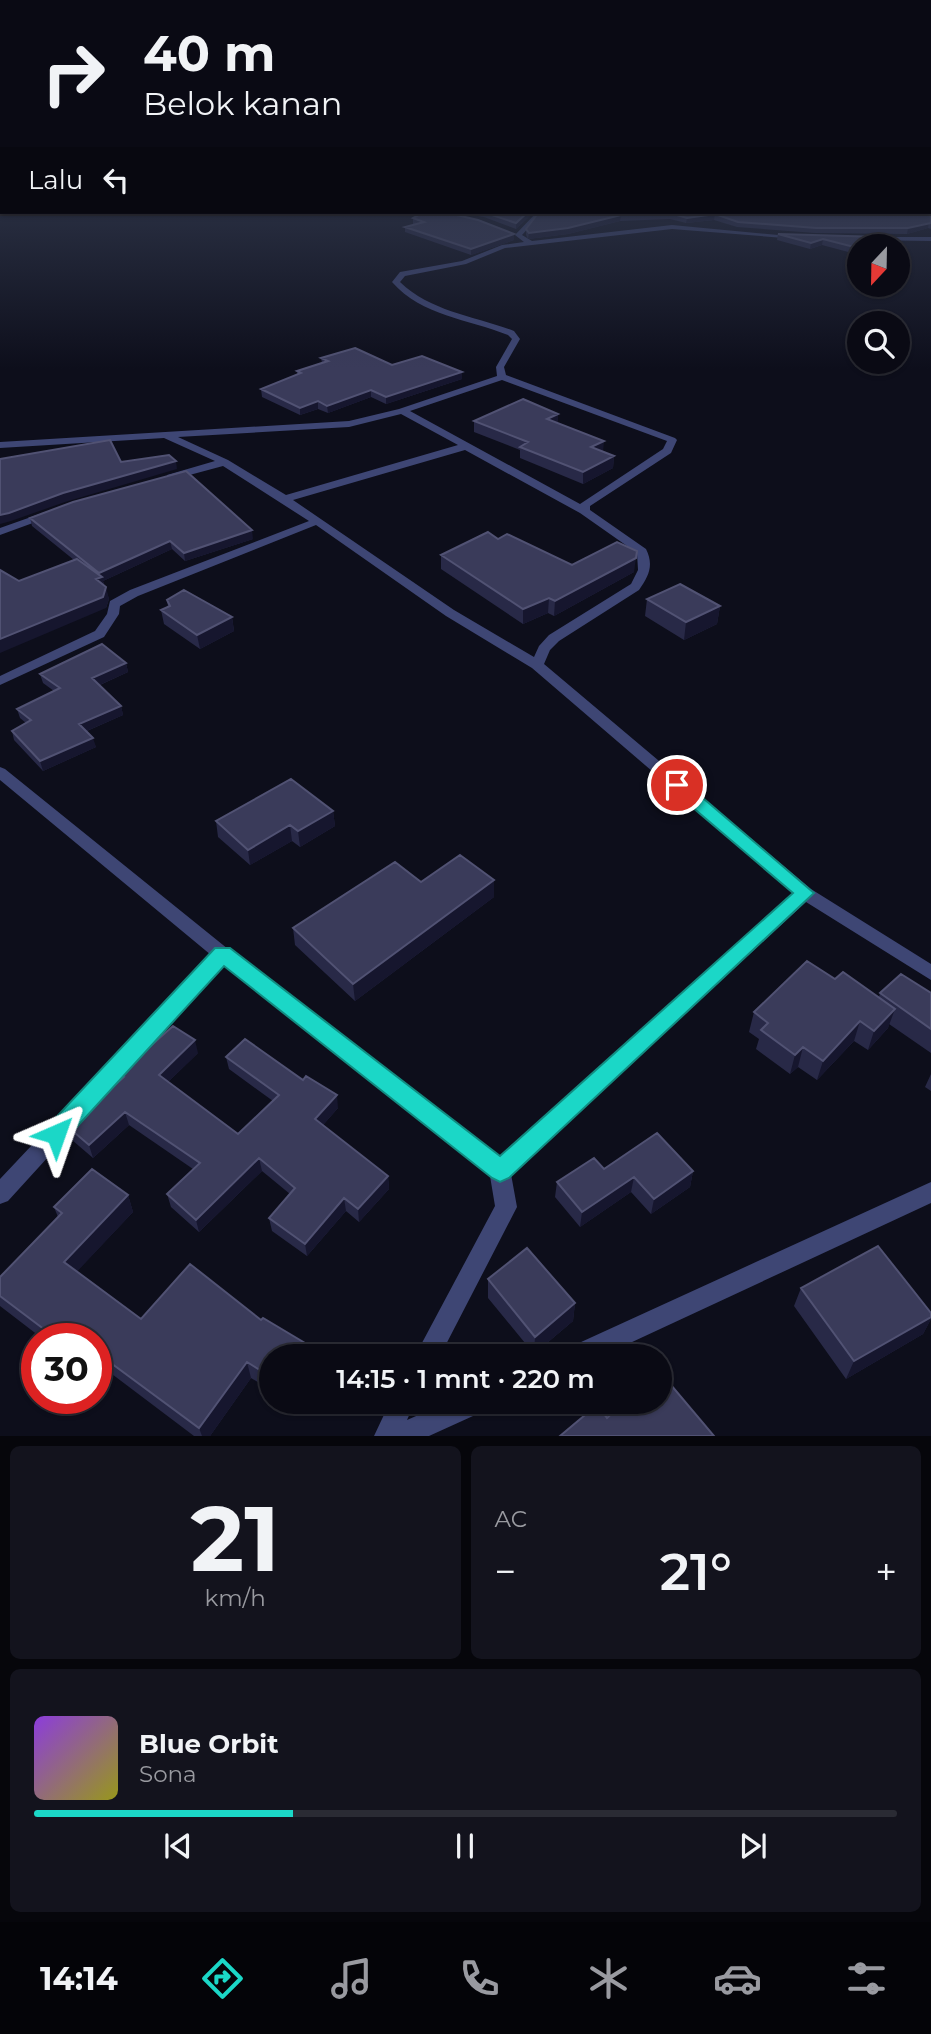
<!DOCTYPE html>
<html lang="id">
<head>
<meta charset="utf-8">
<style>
	body { margin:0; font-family:Montserrat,sans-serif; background:#13131d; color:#f1f3f6; height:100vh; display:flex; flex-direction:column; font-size:26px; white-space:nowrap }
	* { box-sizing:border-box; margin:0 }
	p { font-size:23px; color:#999aa0 }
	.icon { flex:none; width:38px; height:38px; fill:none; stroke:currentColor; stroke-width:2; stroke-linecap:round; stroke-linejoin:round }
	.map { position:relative; height:1436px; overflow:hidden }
	.panel { display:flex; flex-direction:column; gap:10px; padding:10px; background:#06060b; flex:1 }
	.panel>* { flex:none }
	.guide { position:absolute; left:0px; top:0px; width:931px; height:214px; box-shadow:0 2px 5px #0004,0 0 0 2px #2a2b34; background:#0a0a14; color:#f1f3f6; overflow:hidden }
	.needle { width:46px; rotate:202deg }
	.tools { position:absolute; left:847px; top:234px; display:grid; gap:14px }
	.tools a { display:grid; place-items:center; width:63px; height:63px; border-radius:50%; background:#0a0a14; box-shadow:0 2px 5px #0004,0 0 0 2px #2a2b34; font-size:35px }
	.speed { position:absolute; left:21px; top:1323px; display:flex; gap:14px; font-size:35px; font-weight:700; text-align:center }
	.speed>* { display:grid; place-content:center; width:91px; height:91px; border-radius:50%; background:#0a0a14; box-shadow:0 2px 5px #0004,0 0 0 2px #2a2b34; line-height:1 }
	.speed .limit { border:10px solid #d22; background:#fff; color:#111 }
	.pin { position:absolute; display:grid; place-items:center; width:60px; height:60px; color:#fff; margin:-30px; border:4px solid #fff; border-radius:50%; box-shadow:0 2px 7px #0007 }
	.me { position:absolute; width:77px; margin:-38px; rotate:43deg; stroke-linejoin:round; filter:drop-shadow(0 0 5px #0008) }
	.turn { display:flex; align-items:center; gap:24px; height:147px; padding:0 28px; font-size:32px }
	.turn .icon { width:91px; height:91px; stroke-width:2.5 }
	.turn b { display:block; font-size:49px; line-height:60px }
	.then { display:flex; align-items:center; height:66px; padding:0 28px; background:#0003; gap:14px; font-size:26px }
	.big { font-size:52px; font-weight:600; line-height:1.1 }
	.panel .widget { flex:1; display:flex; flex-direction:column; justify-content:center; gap:10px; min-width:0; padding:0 24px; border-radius:10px; background:#13131d }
	.panel .dial { align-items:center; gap:0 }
	.dial b { font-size:91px; line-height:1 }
	.song { display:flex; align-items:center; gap:21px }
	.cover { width:84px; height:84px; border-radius:10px; background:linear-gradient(135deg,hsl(270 70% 55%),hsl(60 70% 35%)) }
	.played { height:7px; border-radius:4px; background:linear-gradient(90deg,#1bd7c7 30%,#2a2b34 30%) }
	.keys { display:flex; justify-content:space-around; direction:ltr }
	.heat { display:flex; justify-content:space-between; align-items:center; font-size:38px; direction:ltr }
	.panel .tiles { flex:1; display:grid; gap:10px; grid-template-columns:1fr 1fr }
	.widget:last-child { grid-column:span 2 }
	.trip { position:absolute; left:259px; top:1344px; width:413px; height:70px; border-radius:35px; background:#0a0a14; box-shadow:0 2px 5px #0004,0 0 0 2px #2a2b34; font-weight:600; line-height:70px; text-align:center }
	.tab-bar { display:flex; height:112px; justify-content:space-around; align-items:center; background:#040408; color:#999aa0 }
	.tab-bar .icon { width:49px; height:49px }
	.tab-bar .current { color:#1bd7c7 }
	.tab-bar b { font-size:32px; color:#f1f3f6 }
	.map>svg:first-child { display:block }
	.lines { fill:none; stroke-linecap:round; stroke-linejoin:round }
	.street { fill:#3e4674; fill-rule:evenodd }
	.wall { fill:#282947 }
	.shaded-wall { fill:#16162e }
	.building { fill:#3a3b5a; stroke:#515273; stroke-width:2 }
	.route { fill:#1bd7c7; stroke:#128c81; stroke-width:2 }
</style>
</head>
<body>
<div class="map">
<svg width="931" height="1436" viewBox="0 0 931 1436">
	<rect width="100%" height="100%" fill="#0d0e1b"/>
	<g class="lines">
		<path class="street" d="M 537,212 L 543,212 L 522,235 L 532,241 L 672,225 L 800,237 L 797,239 L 672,229 L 505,248 L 466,264 L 405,276 L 400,282 C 431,312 475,316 514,331 L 520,339 L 504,367 L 506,375 L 675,438 L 677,440 L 671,453 L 590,506 L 590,510 L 646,549 C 654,565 649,576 639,590 L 559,641 L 550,650 L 544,664 L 811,889 L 931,964 L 931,980 L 806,902 L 511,1174 L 517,1207 L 440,1356 L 415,1356 L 495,1206 L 490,1176 L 223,965 L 8,1201 L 0,1204 L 0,1179 L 211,955 L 0,780 L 0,767 L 5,769 L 228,949 L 499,1158 L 794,893 L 532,668 L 446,616 L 316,525 L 138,596 L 120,606 L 119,614 L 104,637 L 0,685 L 0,676 L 95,631 L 107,614 L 110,601 L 130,590 L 309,521 L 223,466 L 171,480 L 167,479 L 167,475 L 215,461 L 164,438 L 0,448 L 0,442 L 349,421 L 399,409 L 497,376 L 496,367 L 512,339 L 508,335 C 468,319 422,316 392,282 L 400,272 L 462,261 L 502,245 L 524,242 L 515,235 ZM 502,380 L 667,441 L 663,449 L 580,504 L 410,411 ZM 401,414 L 458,445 L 286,495 L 228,460 L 178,437 L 349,427 ZM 465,450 L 580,513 L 637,553 L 638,570 L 631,584 L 549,635 L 539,646 L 534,657 L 454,610 L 293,500 Z
			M 862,237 L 931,237 L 931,241 L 860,240 Z
			M 48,511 L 53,514 L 52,516 L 0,535 L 0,528 Z
			M 931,1182 L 931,1203 L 602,1356 L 564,1356 L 568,1348 Z
			M 390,1402 L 415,1402 L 407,1420 L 448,1402 L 487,1402 L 484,1411 L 429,1436 L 374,1436 Z"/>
	</g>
	<path class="wall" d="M 931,202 L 931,229 L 928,228 L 907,234 L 815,233 L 737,227 L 714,220 L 686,223 L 670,219 L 620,221 L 568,234 L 528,239 L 526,235 L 526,229 L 539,212 Z
		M 452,212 L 534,212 L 516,229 L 484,217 Z
		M 413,218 L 514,234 L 514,240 L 471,255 L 405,232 L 405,227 L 415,224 L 413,224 Z
		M 778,234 L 880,243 L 859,247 L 859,250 L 852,253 L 822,245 L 810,249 L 777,240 Z
		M 321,358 L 392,365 L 462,379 L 386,404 L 371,397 L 328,413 L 318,409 L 300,415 L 262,397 L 261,389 L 297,375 L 297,371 L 322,363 Z
		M 558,414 L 558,423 L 603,452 L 614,456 L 613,468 L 583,484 L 520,458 L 520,450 L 474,432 L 474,421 Z
		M 30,518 L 253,539 L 185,561 L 172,549 L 103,581 L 109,599 L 106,608 L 19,581 L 74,560 L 32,526 Z
		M 498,539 L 572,565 L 634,572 L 554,616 L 548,613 L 523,624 L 441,569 L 441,555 Z
		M 647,599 L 720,606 L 717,624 L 684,640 L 645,616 Z
		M 167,600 L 232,617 L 234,631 L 200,649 L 164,624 L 161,610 L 168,607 Z
		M 126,663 L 128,672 L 100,685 L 121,706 L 123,715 L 87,731 L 96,747 L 43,771 L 14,740 L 12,731 L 26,723 L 20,718 L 17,709 L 54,691 L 43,683 L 40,674 Z
		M 333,811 L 335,826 L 300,847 L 292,841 L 250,865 L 218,837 L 216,821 Z
		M 421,882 L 494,897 L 355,1001 L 295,945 L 293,928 Z
		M 835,979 L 879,997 L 880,993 L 931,993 L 931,1053 L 889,1024 L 888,1028 L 868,1050 L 854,1041 L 817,1080 L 798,1067 L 790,1074 L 756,1049 L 759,1039 L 749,1032 L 754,1012 Z
		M 198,1053 L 168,1082 L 238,1134 L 273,1101 L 229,1069 L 226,1057 L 338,1108 L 323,1125 L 388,1176 L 389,1189 L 359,1222 L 346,1211 L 307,1256 L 272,1231 L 269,1218 L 290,1194 L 262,1171 L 199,1232 L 171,1207 L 167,1194 L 193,1169 L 129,1125 L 93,1158 L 72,1140 L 68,1127 L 121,1080 L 119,1074 Z
		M 931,1074 L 931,1091 L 925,1087 Z
		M 693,1171 L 690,1187 L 651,1214 L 631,1192 L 580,1227 L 555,1197 L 557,1182 Z
		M 128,1195 L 133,1212 L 77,1271 L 141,1319 L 261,1320 L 320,1352 L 321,1356 L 271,1356 L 271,1390 L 251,1378 L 210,1436 L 194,1436 L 96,1362 L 96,1339 L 43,1339 L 0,1306 L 0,1277 L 58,1217 L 54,1207 Z
		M 488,1279 L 575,1303 L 573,1321 L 534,1354 L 488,1298 Z
		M 801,1288 L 931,1313 L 931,1319 L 923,1334 L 846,1379 L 794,1306 Z
		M 290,1402 L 302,1402 L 299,1407 Z"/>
	<path class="shaded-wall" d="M 528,212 L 534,212 L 516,229 L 516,223 Z
		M 715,214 L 714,220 L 686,223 L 687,218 Z
		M 621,215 L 620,221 L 568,234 L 528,239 L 529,233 Z
		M 929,222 L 928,228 L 907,234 L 908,228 Z
		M 514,234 L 514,240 L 471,255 L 471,249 Z
		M 882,237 L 880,243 L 870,247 L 859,247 L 859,250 L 852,253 L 854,247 Z
		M 823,239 L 822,245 L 810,249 L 811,243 Z
		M 462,372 L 462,379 L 386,404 L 386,397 Z
		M 371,390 L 371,397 L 328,413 L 327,406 Z
		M 318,401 L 318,409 L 300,415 L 300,408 Z
		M 558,414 L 558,425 L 547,419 Z
		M 604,441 L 603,452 L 591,447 Z
		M 614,456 L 613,468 L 583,484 L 583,472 Z
		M 176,461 L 177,469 L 65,502 L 11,521 L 0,524 L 0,515 L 63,493 Z
		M 252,530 L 253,539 L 185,561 L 184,553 Z
		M 170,541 L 172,549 L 103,581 L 105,589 L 96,579 L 100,578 L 99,573 Z
		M 637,551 L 634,572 L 554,616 L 555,601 Z
		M 106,587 L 109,599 L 106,608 L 0,653 L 0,639 Z
		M 549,598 L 548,613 L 523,624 L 523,609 Z
		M 720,606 L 717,624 L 684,640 L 686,622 Z
		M 232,617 L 234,631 L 200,649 L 197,635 Z
		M 126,663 L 128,672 L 95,687 L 92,678 Z
		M 121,706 L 123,715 L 82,733 L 79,724 Z
		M 93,738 L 96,747 L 43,771 L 40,761 Z
		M 333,811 L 335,826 L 300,847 L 298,831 Z
		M 290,825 L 292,841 L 250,865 L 248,850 Z
		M 494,880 L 494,897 L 355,1001 L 353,984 Z
		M 895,1009 L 888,1028 L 868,1050 L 874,1031 Z
		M 860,1021 L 854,1041 L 817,1080 L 823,1061 Z
		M 195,1040 L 198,1053 L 162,1088 L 159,1075 Z
		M 803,1047 L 798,1067 L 790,1074 L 795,1055 Z
		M 337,1095 L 338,1108 L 317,1132 L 315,1119 Z
		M 125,1112 L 129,1125 L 93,1158 L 89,1145 Z
		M 259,1158 L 262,1171 L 199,1232 L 196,1220 Z
		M 693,1171 L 690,1187 L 651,1214 L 654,1199 Z
		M 388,1176 L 389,1189 L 359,1222 L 358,1209 Z
		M 634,1177 L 631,1192 L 580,1227 L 582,1212 Z
		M 128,1195 L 133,1212 L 71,1278 L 64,1262 Z
		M 344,1198 L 346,1211 L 307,1256 L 305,1244 Z
		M 575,1303 L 573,1321 L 534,1354 L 535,1337 Z
		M 931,1317 L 931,1319 L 923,1334 L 846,1379 L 854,1361 Z
		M 247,1362 L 251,1378 L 210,1436 L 202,1436 L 199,1428 Z"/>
	<path class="building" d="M 929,172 L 931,172 L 931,195 L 929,195 Z
		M 929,202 L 931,202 L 931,223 L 908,228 L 816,228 L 738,222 L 715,214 L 687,218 L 670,213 L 621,215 L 568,228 L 529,233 L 526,229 L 539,212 L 929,212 Z
		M 424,212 L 444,212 L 478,220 L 514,234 L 471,249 L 405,227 L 424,222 L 413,218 Z
		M 483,212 L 528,212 L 516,223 Z
		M 778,234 L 882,237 L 854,247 L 823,239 L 811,243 Z
		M 355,348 L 392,365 L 422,356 L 462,372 L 386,397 L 371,390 L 327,406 L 318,401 L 300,408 L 261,389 L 301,373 L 297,371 L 328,361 L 321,358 Z
		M 523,399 L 558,414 L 547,419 L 604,441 L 591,447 L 614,456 L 583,472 L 520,447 L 528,442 L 474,421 Z
		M 110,440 L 121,462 L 169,455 L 176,461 L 63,493 L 9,513 L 0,515 L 0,459 Z
		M 186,471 L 252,530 L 184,553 L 170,541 L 99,573 L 30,518 L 73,502 Z
		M 488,532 L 498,539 L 507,534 L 572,565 L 617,542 L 637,551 L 636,558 L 555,601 L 549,598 L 523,609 L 441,555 Z
		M 77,559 L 102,577 L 96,579 L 106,587 L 103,597 L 0,639 L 0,570 L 19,581 Z
		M 680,584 L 720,606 L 686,622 L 647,599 Z
		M 184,590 L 232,617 L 197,635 L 161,610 L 170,606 L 167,600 Z
		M 102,644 L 126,663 L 92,678 L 121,706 L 79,724 L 93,738 L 40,761 L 12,731 L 31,720 L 17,709 L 60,688 L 40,674 Z
		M 291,779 L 333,811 L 298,831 L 290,825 L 248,850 L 216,821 Z
		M 460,855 L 494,880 L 353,984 L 293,928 L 395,862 L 421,882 Z
		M 807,961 L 835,979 L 843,972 L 895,1009 L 874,1031 L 860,1021 L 823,1061 L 803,1047 L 795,1055 L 761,1030 L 768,1023 L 754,1012 Z
		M 901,974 L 931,993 L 931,1029 L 880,993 Z
		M 173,1026 L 195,1040 L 159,1075 L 238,1134 L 279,1095 L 226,1057 L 245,1039 L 303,1080 L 306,1076 L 337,1095 L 315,1119 L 388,1176 L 358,1209 L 344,1198 L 305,1244 L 269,1218 L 295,1188 L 259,1158 L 196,1220 L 167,1194 L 200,1163 L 125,1112 L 89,1145 L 68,1127 L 124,1077 L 119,1074 Z
		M 657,1133 L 693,1171 L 654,1199 L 634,1177 L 582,1212 L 557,1182 L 594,1158 L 604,1169 Z
		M 92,1169 L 128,1195 L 64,1262 L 141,1319 L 190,1264 L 261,1320 L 263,1318 L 320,1352 L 317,1356 L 271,1356 L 271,1377 L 247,1362 L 199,1428 L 96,1352 L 96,1339 L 57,1339 L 0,1296 L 0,1277 L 62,1213 L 54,1207 Z
		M 878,1246 L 931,1313 L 931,1317 L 854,1361 L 801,1288 Z
		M 527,1248 L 575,1303 L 535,1337 L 488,1279 Z
		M 660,1372 L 714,1436 L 560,1436 L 597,1405 L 607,1418 L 624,1402 L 660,1402 Z"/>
	<linearGradient id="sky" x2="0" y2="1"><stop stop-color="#07080f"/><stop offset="0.46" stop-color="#2f364a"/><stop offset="1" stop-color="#2f364a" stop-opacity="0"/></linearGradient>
	<rect width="931" height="369" fill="url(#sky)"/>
	<path class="route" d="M 677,780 L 683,781 L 814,893 L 509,1178 L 500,1182 L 492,1178 L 224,966 L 64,1141 L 56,1144 L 47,1141 L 44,1134 L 47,1127 L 215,948 L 230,948 L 500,1156 L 793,893 L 671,789 L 669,785 L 671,781 Z"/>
</svg>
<div class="tools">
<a><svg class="needle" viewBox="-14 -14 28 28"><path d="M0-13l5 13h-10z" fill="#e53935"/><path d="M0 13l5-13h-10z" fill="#999aa0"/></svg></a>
<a><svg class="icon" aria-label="search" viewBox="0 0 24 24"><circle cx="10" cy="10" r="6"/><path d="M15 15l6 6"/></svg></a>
</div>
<div class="speed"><div class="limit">30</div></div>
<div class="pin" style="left:677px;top:785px;background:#d93025"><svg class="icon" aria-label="arrive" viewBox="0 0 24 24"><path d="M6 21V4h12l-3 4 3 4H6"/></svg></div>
<svg class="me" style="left:56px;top:1134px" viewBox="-20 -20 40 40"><path d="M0-17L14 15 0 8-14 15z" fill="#1bd7c7" stroke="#fff" stroke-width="4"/></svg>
<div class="trip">14:15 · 1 mnt · 220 m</div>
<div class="guide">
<div class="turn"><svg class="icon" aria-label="right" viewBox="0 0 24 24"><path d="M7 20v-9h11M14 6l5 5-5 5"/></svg><div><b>40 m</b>Belok kanan</div></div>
<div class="then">Lalu<svg class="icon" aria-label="left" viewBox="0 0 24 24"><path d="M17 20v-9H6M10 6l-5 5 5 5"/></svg></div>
</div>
</div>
<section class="panel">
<div class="tiles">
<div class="widget dial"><b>21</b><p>km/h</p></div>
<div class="widget"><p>AC</p>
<div class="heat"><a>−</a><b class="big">21°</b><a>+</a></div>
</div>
<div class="widget">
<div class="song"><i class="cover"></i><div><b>Blue Orbit</b><p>Sona</p></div></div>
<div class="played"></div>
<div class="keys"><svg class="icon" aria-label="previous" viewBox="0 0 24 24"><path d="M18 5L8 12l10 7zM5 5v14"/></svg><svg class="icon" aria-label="pause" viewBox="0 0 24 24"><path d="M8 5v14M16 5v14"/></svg><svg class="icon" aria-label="next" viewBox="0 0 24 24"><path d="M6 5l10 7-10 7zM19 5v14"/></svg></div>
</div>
</div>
</section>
<nav class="tab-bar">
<b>14:14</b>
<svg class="icon current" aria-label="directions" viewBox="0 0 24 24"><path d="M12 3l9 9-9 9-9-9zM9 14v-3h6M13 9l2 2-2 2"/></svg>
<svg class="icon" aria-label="music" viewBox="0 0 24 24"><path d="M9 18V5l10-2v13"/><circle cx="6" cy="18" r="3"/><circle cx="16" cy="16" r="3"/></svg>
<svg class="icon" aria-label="phone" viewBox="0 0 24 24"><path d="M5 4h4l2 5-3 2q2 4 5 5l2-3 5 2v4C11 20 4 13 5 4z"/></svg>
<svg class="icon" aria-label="climate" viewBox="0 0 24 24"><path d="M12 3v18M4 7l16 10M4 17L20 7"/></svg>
<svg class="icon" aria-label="car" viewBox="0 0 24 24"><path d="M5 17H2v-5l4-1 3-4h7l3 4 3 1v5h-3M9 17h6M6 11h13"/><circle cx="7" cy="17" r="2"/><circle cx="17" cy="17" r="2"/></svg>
<svg class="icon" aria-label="filters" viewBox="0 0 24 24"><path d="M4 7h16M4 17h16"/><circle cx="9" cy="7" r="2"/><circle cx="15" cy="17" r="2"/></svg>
</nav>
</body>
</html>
